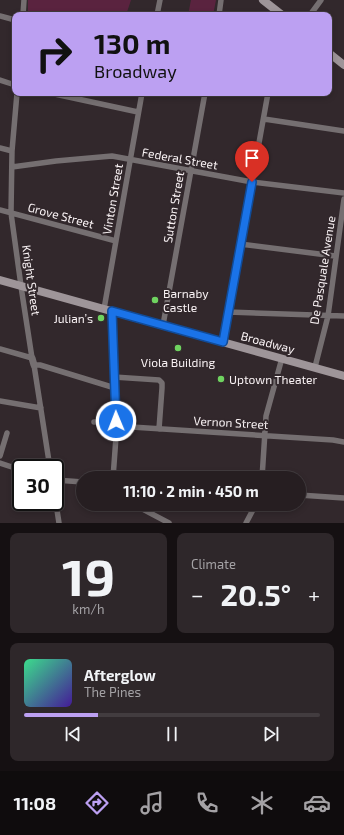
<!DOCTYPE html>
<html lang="en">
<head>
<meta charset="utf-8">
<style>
	body { margin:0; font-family:"Exo 2",sans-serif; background:#2e272a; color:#f1f3f6; height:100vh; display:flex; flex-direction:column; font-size:15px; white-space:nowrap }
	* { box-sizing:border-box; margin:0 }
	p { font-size:13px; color:#a4a2a5 }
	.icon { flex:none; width:22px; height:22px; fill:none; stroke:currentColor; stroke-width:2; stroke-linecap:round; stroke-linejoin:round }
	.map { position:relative; height:523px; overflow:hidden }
	.panel { display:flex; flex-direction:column; gap:10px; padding:10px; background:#151012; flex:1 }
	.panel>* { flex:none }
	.banner { position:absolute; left:12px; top:12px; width:320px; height:84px; border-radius:8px; box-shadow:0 2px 6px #0003,0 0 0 1px #423c3f; background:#bca0f2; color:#111; overflow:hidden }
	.speed { position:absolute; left:12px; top:459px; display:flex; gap:8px; font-size:20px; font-weight:700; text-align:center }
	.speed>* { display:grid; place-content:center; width:52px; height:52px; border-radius:50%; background:#261e21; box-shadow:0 2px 6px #0003,0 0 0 1px #423c3f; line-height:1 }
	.speed .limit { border:2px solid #111; border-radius:6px; background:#fff; color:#111 }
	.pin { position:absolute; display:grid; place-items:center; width:34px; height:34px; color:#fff; margin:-41px -17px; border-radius:50% 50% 50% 0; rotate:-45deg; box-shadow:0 0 4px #0007 }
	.pin .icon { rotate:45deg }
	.me { position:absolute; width:44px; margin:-22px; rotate:359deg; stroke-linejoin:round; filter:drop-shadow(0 0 3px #0008) }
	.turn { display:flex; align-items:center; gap:14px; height:84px; padding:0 16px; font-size:18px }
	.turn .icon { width:52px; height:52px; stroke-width:2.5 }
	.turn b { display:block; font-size:28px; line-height:34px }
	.big { font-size:30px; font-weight:700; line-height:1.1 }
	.panel .card { flex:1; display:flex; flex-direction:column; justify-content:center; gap:6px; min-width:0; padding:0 14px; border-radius:8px; background:#2e272a }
	.panel .dial { align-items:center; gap:0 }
	.dial b { font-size:52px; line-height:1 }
	.song { display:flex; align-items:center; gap:12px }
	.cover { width:48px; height:48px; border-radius:6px; background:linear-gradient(135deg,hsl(150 70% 55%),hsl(260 70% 35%)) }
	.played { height:4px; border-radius:2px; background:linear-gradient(90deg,#bca0f2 25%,#423c3f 25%) }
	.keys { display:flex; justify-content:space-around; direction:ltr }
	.heat { display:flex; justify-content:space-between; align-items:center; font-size:22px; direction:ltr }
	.panel .tiles { flex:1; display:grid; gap:10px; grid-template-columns:1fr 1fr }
	.card:last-child { grid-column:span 2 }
	.trip { position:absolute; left:76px; top:471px; width:230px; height:40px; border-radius:20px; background:#261e21; box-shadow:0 2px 6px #0003,0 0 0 1px #423c3f; font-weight:700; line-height:40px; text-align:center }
	.tabs { display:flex; height:64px; justify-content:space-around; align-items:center; background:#0f0c0d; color:#a4a2a5 }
	.tabs .icon { width:28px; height:28px }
	.tabs .current { color:#bca0f2 }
	.tabs b { font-size:18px; color:#f1f3f6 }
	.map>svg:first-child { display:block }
	.green { fill:#5a233f }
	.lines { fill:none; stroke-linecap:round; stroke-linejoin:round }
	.minor { stroke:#756f71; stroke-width:5.5 }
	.tertiary { stroke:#756f71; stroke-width:7 }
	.secondary { stroke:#9e9599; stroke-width:8 }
	.route-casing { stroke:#114b97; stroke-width:10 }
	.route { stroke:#1a73e8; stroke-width:7 }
	.poi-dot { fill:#6fd360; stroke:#32282c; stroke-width:1.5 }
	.labels { text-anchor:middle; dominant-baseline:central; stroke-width:4; stroke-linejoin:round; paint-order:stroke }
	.street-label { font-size:12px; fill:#f9f2f4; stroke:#32282c }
	.poi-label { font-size:12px; fill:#f9f2f4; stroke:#32282c; text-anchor:start }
</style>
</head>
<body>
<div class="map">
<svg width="344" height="523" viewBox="0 0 344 523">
	<rect width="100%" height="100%" fill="#32282c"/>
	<path class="green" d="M 28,0 L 131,0 L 126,15 L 28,15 Z
		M 191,0 L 216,0 L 213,15 L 188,15 Z"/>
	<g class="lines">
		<path class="minor" d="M 23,15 L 24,0
			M 157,15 L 160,0
			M 219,15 L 221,0
			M 310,15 L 321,0
			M 0,16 L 15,20
			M 0,80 L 15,85
			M 50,93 L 138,112
			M 264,119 L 344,131
			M 0,148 L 12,151
			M 12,167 L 56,161 L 112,156 L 252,182 L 344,193
			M 0,210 L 116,241
			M 240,244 L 335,256
			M 104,309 L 142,93
			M 112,311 L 116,411 L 116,437 L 113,478
			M 228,312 L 344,316
			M 163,325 L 205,93
			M 223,342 L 268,93
			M 0,349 L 32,358 L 22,293 L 11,213 L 12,151 L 17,93
			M 315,367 L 328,316 L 344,199
			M 114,377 L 159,380 L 162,383 L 162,388 L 159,429
			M 0,401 L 41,408
			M 94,422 L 116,421
			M 116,426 L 333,440 L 344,442
			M 0,456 L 7,433
			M 0,463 L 21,470
			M 50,468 L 34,365 L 40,365 L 115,388
			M 262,478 L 266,416 L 282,358
			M 55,480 L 83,482
			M 299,495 L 344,498
			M 55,497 L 59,523
			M 133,504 L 169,523
			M 246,523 L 256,504"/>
		<path class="tertiary" d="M 32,358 L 34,365"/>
		<path class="secondary" d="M 263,0 L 282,15
			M 329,53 L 344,65
			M 0,280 L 344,376"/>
	</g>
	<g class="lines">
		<g class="route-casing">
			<path id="route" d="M 116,421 L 112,311 L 223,342 L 252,182"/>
		</g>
		<use href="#route" class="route"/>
	</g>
	<g class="poi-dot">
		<circle cx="155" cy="300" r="4"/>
		<circle cx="101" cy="318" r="4"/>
		<circle cx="178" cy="348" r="4"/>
		<circle cx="221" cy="379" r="4"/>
	</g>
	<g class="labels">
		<g class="street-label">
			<text transform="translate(180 158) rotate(10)">Federal Street</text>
			<text transform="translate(112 199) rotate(-80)">Vinton Street</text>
			<text transform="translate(173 207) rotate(-80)">Sutton Street</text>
			<text transform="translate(61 215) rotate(15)">Grove Street</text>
			<text transform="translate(322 270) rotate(-81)">De Pasquale Avenue</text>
			<text transform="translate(32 280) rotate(82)">Knight Street</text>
			<text transform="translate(268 342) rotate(15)">Broadway</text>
			<text transform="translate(231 422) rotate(3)">Vernon Street</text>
		</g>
		<g class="poi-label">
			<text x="163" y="293">Barnaby<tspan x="163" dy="14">Castle</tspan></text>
			<text x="93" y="318" text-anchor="end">Julian’s</text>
			<text x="178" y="362" text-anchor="middle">Viola Building</text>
			<text x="229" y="379">Uptown Theater</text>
		</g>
	</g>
</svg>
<div class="speed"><div class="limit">30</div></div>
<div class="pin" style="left:252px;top:182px;background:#d93025"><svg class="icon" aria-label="arrive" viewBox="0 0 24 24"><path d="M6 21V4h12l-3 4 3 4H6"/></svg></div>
<svg class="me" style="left:116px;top:421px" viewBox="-20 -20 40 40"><circle r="17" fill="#1a73e8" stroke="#fff" stroke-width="3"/><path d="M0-11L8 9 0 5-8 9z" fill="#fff"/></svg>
<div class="trip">11:10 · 2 min · 450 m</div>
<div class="banner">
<div class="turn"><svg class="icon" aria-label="right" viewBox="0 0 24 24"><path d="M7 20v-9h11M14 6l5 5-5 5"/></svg><div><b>130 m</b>Broadway</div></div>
</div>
</div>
<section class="panel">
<div class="tiles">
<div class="card dial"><b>19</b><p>km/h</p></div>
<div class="card"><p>Climate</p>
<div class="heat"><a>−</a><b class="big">20.5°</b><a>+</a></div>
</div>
<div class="card">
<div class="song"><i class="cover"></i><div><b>Afterglow</b><p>The Pines</p></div></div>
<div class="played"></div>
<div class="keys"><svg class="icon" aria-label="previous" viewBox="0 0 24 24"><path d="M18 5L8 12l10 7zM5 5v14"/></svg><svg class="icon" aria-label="pause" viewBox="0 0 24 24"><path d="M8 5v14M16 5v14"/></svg><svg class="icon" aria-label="next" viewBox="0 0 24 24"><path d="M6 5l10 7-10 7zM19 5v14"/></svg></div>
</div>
</div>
</section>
<nav class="tabs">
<b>11:08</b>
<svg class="icon current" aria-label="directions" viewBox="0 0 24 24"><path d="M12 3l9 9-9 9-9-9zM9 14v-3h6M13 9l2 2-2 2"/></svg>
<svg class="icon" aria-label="music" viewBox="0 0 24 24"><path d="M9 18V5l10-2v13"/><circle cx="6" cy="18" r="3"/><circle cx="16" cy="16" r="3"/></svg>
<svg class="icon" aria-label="phone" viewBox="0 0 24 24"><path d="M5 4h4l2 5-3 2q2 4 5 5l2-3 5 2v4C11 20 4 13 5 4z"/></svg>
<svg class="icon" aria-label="climate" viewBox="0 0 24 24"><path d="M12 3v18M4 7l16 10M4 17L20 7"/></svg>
<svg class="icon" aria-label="car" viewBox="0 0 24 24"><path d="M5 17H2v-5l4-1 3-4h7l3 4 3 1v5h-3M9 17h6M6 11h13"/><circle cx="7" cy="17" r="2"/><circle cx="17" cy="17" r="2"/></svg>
</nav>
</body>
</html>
